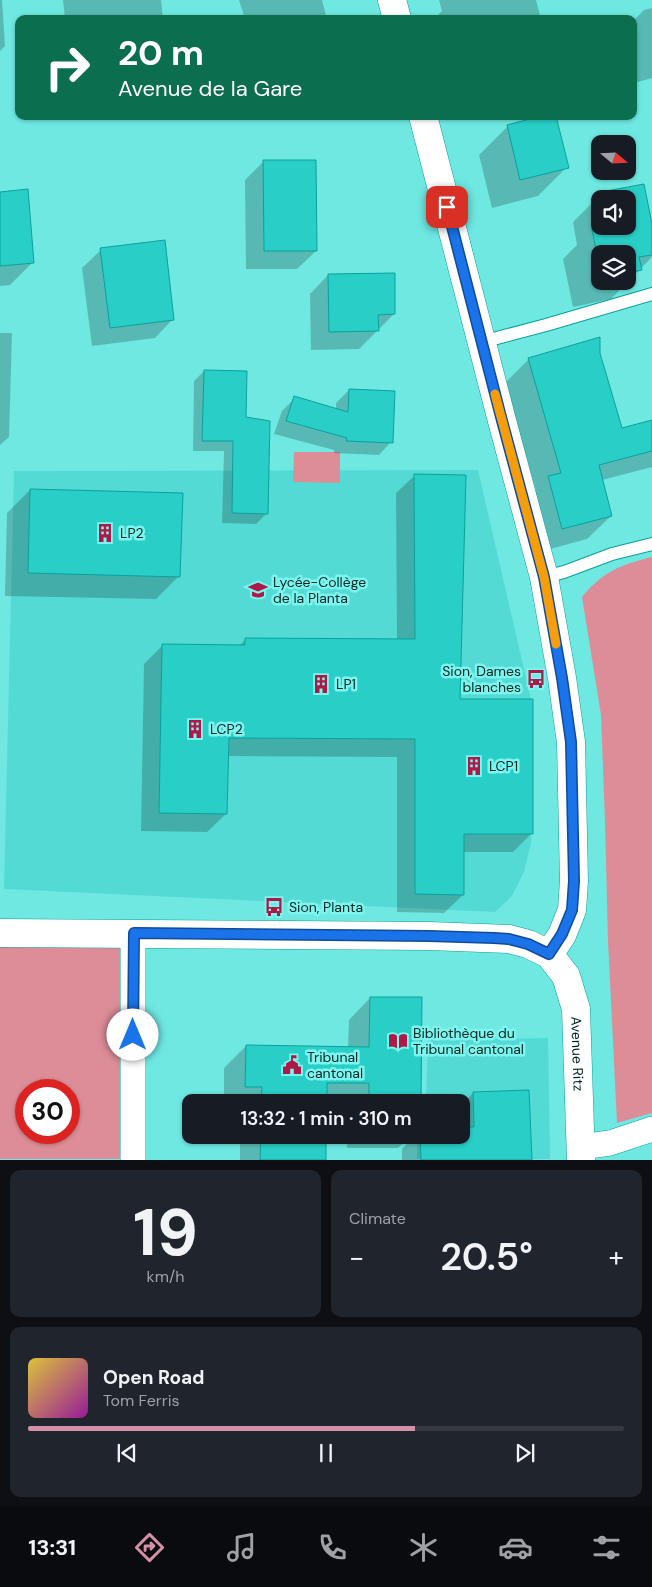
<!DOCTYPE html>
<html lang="en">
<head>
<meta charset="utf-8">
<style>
	body { margin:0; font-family:"DM Sans",sans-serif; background:#20242c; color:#f1f3f6; height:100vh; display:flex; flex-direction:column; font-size:19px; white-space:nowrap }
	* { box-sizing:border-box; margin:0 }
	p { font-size:16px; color:#9ea1a6 }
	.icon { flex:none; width:28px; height:28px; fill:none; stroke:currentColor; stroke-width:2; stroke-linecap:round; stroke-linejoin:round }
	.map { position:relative; height:1160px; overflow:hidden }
	.drawer { display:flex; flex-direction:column; gap:10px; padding:10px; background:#0d0f14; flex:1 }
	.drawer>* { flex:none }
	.guide { position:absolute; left:15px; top:15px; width:622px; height:105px; border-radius:10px; box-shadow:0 1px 4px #0004; background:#0b6e4f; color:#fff; overflow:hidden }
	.needle { width:32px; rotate:109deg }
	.buttons { position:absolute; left:591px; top:135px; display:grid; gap:10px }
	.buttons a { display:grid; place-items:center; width:45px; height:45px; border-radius:10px; background:#171b24; box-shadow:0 1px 4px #0004; font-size:25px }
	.speed { position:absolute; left:15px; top:1079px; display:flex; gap:10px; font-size:25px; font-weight:700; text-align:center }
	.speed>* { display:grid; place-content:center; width:65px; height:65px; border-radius:50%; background:#171b24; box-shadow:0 1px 4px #0004; line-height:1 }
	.speed .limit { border:8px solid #d22; background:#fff; color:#111 }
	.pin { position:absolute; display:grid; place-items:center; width:42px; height:42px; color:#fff; margin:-21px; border-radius:10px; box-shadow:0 2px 8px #0006 }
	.me { position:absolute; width:55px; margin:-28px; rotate:0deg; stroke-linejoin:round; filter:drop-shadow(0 0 4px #0008) }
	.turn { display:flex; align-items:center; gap:18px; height:105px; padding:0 20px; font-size:22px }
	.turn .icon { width:65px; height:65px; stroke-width:2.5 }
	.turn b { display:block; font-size:35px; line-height:42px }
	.big { font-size:38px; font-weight:600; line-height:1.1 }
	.drawer .card { flex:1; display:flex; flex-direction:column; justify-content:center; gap:8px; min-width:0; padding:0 18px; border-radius:10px; background:#20242c }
	.drawer .dial { align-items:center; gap:0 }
	.dial b { font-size:65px; line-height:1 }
	.song { display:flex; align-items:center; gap:15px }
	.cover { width:60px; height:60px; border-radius:8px; background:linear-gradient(135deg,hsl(50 70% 55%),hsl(300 70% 35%)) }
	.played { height:5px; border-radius:2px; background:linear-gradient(90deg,#d291a7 65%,#363941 65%) }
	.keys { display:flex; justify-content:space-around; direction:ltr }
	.heat { display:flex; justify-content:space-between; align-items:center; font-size:28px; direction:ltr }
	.drawer .tiles { flex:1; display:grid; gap:10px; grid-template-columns:1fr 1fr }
	.card:last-child { grid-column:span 2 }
	.trip { position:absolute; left:182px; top:1094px; width:288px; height:50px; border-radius:10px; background:#171b24; box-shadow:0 1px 4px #0004; font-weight:600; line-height:50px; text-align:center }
	.dock { display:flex; height:80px; justify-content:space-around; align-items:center; background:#090b0e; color:#9ea1a6 }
	.dock .icon { width:35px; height:35px }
	.dock .current { color:#d291a7 }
	.dock b { font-size:22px; color:#f1f3f6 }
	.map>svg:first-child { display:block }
	.built { fill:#54dad4 }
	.green { fill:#dc8d98; fill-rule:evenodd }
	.shadow { fill:#0003; fill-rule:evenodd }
	.building { fill:#29cec7; stroke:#0aa19c }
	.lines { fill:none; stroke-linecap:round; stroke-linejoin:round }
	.service-casing { stroke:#08a09b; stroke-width:14 }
	.minor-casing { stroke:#08a09b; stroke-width:26 }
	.tertiary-casing { stroke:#08a09b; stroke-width:29 }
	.service { stroke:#fff; stroke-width:12 }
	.minor { stroke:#fff; stroke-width:25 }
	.tertiary { stroke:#fff; stroke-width:28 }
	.route-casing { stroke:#114b97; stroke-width:12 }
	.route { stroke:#1a73e8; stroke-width:9 }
	.slow { stroke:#f59e0b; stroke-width:9 }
	.labels { text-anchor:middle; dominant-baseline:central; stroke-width:5; stroke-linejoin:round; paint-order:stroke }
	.poi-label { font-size:14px; fill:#002523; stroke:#7df5ef; text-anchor:start }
	.street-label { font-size:14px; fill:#002523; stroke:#7df5ef }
</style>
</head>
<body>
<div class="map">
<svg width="652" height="1160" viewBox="0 0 652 1160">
	<rect width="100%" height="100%" fill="#6fe8e2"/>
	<path class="built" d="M 478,470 L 533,708 L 531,843 L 524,872 L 512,896 L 495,912 L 4,889 L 14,471 Z
		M 548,1038 L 550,1159 L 417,1159 L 417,1135 L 461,1135 L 461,1102 L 426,1102 L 428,1040 Z"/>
	<path class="green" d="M 294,452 L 340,452 L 340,483 L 293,482 Z
		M 652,557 L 652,1113 L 617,1123 L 608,941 L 605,822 L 601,715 L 582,597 C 602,572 622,564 652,557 Z
		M 133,933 L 133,1159 L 0,1159 L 0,934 ZM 26,1090 L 69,1090 L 69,1132 L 26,1132 Z"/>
	<path class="shadow" d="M 0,0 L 2,0 L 5,46 L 0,51 Z
		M 63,0 L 161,0 L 163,19 L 65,19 Z
		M 239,0 L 322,0 L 327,19 L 245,19 Z
		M 439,0 L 536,0 L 541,19 L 434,19 L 442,11 Z
		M 652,8 L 652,78 L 634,83 L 634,20 L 644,10 Z
		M 508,126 L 567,167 L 538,196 L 492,208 L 479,155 Z
		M 263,162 L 316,251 L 297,269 L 246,269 L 245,180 Z
		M 643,185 L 652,231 L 652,257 L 611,299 L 573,307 L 563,259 L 577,245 L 573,222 L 602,193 ZM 600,199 L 628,199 L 628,226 L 600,226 ZM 600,254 L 628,254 L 628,281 L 600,281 Z
		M 0,193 L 33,262 L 10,285 L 0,286 Z
		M 101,250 L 173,319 L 155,338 L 92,346 L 82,268 Z
		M 328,275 L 394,314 L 359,349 L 311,350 L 310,294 Z
		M 0,333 L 12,333 L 9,437 L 0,445 Z
		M 529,359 L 621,430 L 652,422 L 652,467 L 602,480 L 611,516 L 587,539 L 539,552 L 525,501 L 536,490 L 505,383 Z
		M 204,371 L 245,418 L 266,514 L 256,524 L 222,523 L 224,451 L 193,451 L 194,381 Z
		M 349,390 L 391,442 L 379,455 L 334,453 L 334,450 L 274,434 L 282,411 L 295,398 L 336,410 L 336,403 Z
		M 415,475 L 459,700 L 532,833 L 513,852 L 463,852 L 463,895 L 444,913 L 397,912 L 397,757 L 227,756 L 226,814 L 207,832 L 141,831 L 144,664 L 163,645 L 238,647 L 246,639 L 397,640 L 396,493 Z
		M 30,490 L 179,576 L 156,599 L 5,596 L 7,513 Z
		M 370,998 L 421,998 L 420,1102 L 224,1102 L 224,1068 L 246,1046 L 348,1048 L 349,1020 Z
		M 473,1093 L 530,1160 L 402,1160 L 402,1149 L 415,1135 L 461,1135 L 461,1105 Z
		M 240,1135 L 325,1135 L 325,1160 L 240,1160 Z
		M 347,1135 L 411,1135 L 398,1148 L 347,1148 Z"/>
	<path class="building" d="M 541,116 L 556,116 L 569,168 L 520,180 L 507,125 Z
		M 263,160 L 316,160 L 317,251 L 264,251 Z
		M 644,184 L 652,224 L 652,255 L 639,257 L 642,270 L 628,273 L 628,254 L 600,254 L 600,272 L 592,229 L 605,226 L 628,226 L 628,199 L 602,199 L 601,192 Z
		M 28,189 L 34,263 L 0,266 L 0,192 Z
		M 165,240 L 174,320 L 110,328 L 100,248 Z
		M 395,273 L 395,314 L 378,315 L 379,331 L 329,332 L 328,274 Z
		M 600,337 L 600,353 L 622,428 L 652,420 L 652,451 L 599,465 L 612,516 L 562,529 L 548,476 L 561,473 L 528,358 Z
		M 204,370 L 247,371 L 246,417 L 270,421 L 268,514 L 232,513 L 233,441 L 202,441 Z
		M 349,389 L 395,391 L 393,443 L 346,441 L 347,438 L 286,421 L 294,396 L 348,412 Z
		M 414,474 L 466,475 L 460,699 L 533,699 L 533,834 L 464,834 L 464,895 L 415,894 L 415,739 L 229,738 L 227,814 L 159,813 L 162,644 L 245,645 L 245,638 L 415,639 Z
		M 30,489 L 183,493 L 180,577 L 28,573 Z
		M 370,997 L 422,997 L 421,1102 L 369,1102 L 369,1083 L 327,1083 L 327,1102 L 261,1102 L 262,1087 L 245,1087 L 246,1045 L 369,1047 Z
		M 529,1090 L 532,1160 L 421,1160 L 420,1135 L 461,1135 L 461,1127 L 474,1127 L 473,1092 Z
		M 261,1135 L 326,1135 L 326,1160 L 260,1160 Z"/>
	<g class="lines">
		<g class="service-casing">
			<path id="service" d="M 482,342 L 546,325 L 652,294
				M 544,577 L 564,572 L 612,554 L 652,544"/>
		</g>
		<g class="minor-casing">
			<path id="minor" d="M 581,1147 L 610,1143 L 652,1129
				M 133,1160 L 133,933"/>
		</g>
		<g class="tertiary-casing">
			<g id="tertiary">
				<path d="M 392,0 L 397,19"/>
				<path d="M 423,116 L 501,417 L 544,577 L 562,678 L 571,742 L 574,881 L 572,910 L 562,935 L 549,954"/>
				<path id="s1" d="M 0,933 L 429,936 L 509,939 L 528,944 L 549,954 L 566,976 L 576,1009 L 581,1160"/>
			</g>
		</g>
		<use href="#service" class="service"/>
		<use href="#minor" class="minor"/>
		<use href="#tertiary" class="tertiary"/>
	</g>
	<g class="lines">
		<g class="route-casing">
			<path id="route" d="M 133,1035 L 134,933 L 429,936 L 494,938 L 509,939 L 528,944 L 549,954 L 562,934 L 572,910 L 574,881 L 571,742 L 562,678 L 544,577 L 501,417 L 447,207"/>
		</g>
		<use href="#route" class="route"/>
		<path class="slow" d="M 495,394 L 544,577 L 556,644"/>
	</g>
	<defs>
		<g id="building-bare" transform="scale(1.5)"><path d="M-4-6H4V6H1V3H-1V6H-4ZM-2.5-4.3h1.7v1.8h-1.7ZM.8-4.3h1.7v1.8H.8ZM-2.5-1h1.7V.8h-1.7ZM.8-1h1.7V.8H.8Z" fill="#ad1a47" stroke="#7df5ef" stroke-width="2.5" paint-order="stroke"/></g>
		<g id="school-bare" transform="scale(1.5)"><path d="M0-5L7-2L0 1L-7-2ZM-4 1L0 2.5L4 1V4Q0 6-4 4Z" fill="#ad1a47" stroke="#7df5ef" stroke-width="2.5" paint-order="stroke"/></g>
		<g id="bus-bare" transform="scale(1.5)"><path d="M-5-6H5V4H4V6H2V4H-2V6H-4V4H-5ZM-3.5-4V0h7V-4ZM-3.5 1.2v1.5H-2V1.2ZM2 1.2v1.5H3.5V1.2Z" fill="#ad1a47" stroke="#7df5ef" stroke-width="2.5" paint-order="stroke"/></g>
		<g id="library-bare" transform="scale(1.5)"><path d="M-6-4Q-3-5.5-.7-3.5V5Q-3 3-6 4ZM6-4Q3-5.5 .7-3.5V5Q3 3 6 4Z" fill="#ad1a47" stroke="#7df5ef" stroke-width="2.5" paint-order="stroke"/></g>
		<g id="civic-bare" transform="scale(1.5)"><path d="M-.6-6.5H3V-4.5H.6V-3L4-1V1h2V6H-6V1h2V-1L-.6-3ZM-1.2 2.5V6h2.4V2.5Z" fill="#ad1a47" stroke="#7df5ef" stroke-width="2.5" paint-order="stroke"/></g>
	</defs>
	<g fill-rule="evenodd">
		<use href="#building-bare" x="105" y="533"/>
		<use href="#school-bare" x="258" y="590"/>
		<use href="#bus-bare" x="536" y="679"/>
		<use href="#building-bare" x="321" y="684"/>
		<use href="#building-bare" x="195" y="729"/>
		<use href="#building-bare" x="474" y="766"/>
		<use href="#bus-bare" x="274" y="907"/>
		<use href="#library-bare" x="398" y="1041"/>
		<use href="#civic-bare" x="292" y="1065"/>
	</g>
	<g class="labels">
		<g class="poi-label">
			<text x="120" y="533">LP2</text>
			<text x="273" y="582">Lycée-Collège<tspan x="273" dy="16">de la Planta</tspan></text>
			<text x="521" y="671" text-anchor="end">Sion, Dames<tspan x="521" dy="16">blanches</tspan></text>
			<text x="336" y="684">LP1</text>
			<text x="210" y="729">LCP2</text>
			<text x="489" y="766">LCP1</text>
			<text x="289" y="907">Sion, Planta</text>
			<text x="413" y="1033">Bibliothèque du<tspan x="413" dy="16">Tribunal cantonal</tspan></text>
			<text x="307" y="1057">Tribunal<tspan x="307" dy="16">cantonal</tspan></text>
		</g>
		<g class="street-label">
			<text stroke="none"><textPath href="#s1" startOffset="659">Avenue Ritz</textPath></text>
		</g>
	</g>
</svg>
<div class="buttons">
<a><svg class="needle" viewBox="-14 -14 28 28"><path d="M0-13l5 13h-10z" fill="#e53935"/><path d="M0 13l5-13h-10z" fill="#9ea1a6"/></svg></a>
<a><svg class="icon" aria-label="sound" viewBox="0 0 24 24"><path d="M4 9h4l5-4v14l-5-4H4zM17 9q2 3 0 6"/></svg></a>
<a><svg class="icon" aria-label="layers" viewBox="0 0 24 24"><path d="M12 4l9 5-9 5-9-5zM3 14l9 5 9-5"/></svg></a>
</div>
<div class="speed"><div class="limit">30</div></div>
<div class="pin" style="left:447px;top:207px;background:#d93025"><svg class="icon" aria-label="arrive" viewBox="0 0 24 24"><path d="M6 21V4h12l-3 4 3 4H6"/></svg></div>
<svg class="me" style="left:133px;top:1035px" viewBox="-20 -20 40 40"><circle r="19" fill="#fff"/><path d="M0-13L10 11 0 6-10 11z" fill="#1a73e8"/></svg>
<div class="trip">13:32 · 1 min · 310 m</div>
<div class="guide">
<div class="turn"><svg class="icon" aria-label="right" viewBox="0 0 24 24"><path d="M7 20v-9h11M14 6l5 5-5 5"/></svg><div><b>20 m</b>Avenue de la Gare</div></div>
</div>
</div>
<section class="drawer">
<div class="tiles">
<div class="card dial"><b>19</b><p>km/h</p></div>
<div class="card"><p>Climate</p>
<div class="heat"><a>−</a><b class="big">20.5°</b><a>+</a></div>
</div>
<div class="card">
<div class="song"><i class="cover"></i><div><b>Open Road</b><p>Tom Ferris</p></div></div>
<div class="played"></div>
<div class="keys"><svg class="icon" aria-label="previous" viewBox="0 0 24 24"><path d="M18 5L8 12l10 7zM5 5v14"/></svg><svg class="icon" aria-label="pause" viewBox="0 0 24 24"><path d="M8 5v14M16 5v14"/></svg><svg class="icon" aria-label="next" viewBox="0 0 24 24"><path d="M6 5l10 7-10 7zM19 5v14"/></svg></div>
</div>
</div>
</section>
<nav class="dock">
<b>13:31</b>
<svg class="icon current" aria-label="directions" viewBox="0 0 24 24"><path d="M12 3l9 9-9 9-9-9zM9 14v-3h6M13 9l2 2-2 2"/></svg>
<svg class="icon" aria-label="music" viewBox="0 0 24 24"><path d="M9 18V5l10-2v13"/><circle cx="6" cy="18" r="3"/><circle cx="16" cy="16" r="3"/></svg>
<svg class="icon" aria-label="phone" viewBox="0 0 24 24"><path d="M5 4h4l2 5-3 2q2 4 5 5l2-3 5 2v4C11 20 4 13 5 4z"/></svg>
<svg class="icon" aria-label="climate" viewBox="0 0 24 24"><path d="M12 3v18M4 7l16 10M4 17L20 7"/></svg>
<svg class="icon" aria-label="car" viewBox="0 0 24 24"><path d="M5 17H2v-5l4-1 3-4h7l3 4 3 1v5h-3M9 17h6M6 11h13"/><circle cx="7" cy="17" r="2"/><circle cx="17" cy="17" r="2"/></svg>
<svg class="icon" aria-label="filters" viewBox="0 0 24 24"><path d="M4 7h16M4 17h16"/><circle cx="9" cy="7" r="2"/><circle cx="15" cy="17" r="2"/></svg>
</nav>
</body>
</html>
